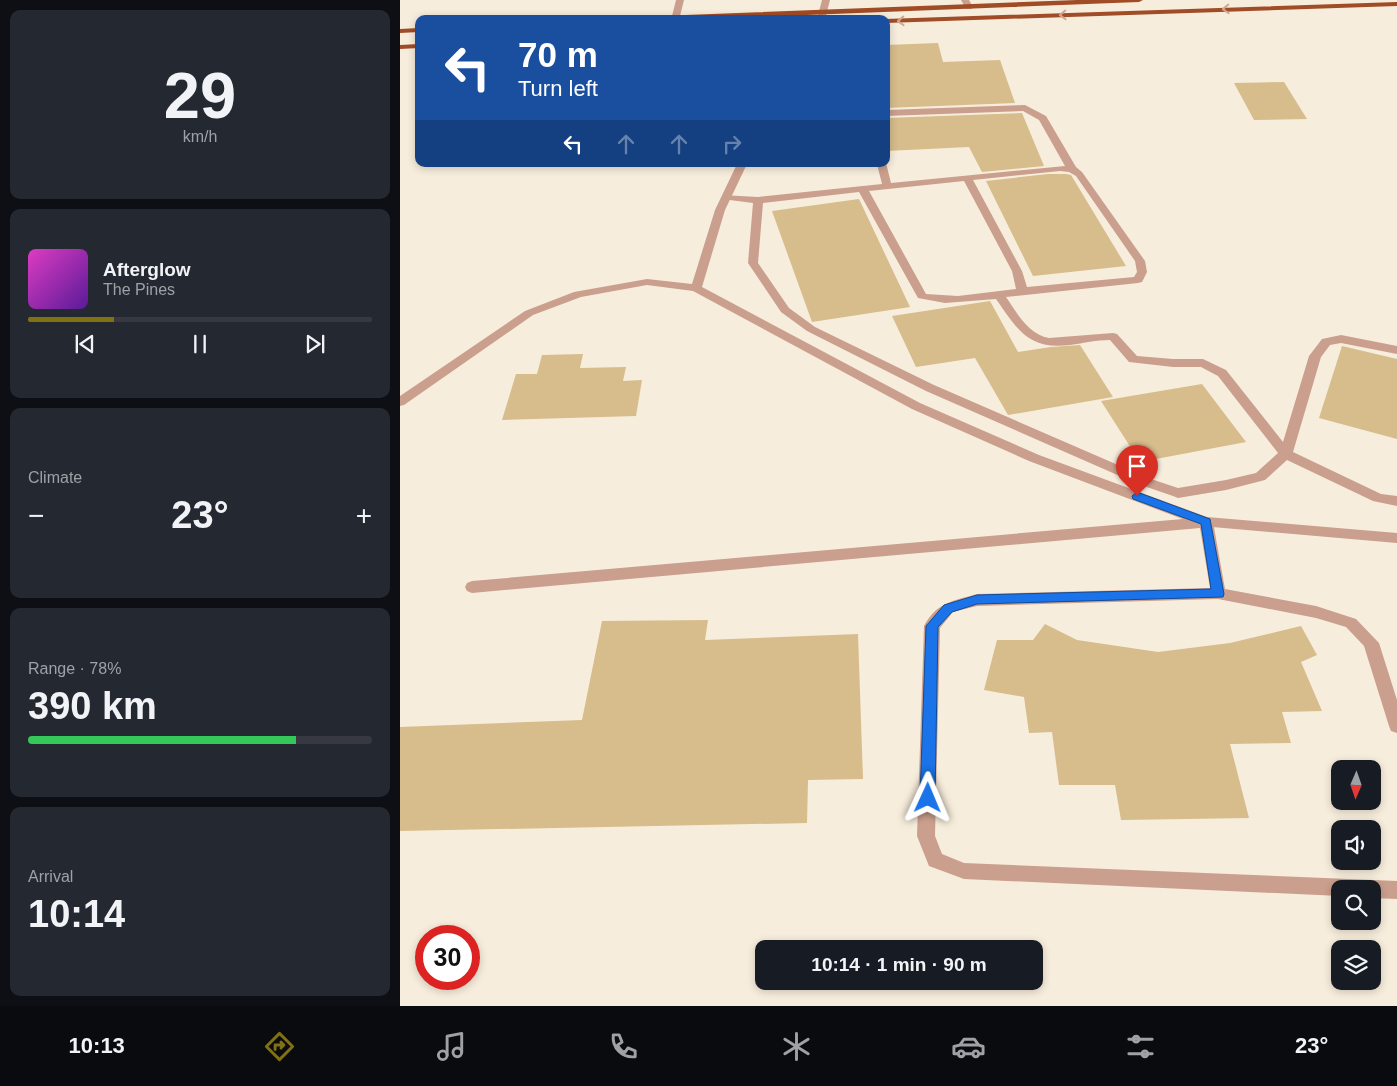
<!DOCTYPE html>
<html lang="en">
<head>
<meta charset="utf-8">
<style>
	body { margin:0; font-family:Helvetica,sans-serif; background:#242831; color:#f1f3f6; height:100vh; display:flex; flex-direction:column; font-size:19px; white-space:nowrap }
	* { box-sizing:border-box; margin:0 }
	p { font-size:16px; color:#9ea1a6 }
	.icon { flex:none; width:28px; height:28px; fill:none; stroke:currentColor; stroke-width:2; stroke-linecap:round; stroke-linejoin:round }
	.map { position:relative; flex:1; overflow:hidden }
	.details { display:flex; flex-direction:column; gap:10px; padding:10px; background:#0d0f14; width:400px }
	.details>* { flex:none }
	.top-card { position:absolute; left:15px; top:15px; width:475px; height:152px; border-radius:10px; box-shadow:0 2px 8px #0003; background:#1a4fa0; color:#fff; overflow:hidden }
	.needle { width:32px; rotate:182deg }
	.tools { position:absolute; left:931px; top:760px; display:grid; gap:10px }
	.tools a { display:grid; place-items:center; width:50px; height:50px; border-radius:10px; background:#171b24; box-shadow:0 2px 8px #0003; font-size:25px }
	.speed { position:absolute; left:15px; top:925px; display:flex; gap:10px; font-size:25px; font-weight:700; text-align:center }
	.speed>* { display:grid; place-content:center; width:65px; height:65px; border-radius:50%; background:#171b24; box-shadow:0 2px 8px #0003; line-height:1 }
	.speed .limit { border:8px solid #d22; background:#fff; color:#111 }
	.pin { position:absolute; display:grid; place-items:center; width:42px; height:42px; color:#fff; margin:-51px -21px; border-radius:50% 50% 50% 0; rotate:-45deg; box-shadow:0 0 5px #0007 }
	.pin .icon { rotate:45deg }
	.me { position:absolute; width:55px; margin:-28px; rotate:1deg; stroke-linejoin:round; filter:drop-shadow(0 0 4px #0008) }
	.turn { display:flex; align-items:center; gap:18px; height:105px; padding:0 20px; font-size:22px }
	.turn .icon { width:65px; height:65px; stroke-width:2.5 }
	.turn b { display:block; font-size:35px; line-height:42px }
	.lanes { display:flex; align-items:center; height:48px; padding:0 20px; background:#0003; justify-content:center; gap:25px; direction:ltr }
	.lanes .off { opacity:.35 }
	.big { font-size:38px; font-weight:700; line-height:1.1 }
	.details .tile { flex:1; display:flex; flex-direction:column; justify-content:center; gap:8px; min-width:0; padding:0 18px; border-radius:10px; background:#242831 }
	.details .dial { align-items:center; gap:0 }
	.dial b { font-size:65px; line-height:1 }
	.song { display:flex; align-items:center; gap:15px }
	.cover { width:60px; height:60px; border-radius:8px; background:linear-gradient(135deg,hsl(310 70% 55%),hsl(270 70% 35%)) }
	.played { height:5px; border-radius:2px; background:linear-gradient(90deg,#817112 25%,#363941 25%) }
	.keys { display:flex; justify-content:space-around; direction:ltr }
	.heat { display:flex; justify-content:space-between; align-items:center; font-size:28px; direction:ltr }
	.charge { height:8px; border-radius:4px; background:linear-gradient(90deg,#34c759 78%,#363941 0) }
	.trip { position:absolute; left:355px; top:940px; width:288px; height:50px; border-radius:10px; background:#171b24; box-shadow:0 2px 8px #0003; font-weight:700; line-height:50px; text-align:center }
	.menu { display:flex; height:80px; justify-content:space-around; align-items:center; background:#090b0e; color:#9ea1a6 }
	.menu .icon { width:35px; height:35px }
	.menu .selected { color:#817112 }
	.menu b { font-size:22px; color:#f1f3f6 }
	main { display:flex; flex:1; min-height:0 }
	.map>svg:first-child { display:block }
	.building { fill:#d7bc8c }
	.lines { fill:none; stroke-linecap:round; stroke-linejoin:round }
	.minor { fill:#cb9f8d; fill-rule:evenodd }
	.tertiary { fill:#cb9f8d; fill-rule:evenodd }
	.trunk { fill:#a04c27; fill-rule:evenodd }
	.oneway { stroke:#d0a693 }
	.route { fill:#1a73e8; stroke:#114b97 }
</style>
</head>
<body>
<main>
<section class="details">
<div class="tile dial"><b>29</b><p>km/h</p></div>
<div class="tile">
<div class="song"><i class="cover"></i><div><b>Afterglow</b><p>The Pines</p></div></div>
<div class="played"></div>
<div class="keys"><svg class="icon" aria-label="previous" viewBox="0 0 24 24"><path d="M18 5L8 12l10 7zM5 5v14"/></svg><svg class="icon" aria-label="pause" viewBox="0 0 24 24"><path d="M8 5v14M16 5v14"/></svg><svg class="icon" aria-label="next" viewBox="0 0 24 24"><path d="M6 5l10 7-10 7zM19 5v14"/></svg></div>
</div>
<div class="tile"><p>Climate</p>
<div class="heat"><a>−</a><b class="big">23°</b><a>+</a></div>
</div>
<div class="tile"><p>Range · 78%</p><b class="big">390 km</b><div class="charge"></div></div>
<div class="tile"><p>Arrival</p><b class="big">10:14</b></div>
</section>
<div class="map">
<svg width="997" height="1006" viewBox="0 0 997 1006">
	<rect width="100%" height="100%" fill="#f7eddc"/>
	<path class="building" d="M 538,43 L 543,62 L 600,60 L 615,103 L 486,108 L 486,45 Z
		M 884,82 L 907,119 L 854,120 L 834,83 Z
		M 622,113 L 644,166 L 582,172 L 569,147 L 486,151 L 486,118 Z
		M 648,174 L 666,174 L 671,175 L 726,266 L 633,276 L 586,181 Z
		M 459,199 L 510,307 L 412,322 L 372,211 Z
		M 590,301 L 618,352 L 651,347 L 680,345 L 713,397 L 608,415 L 575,358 L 516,367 L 492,316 Z
		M 942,346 L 997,359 L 997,439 L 919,418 Z
		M 183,354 L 180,368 L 226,367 L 223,381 L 242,380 L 236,416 L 102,420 L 116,374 L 137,374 L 142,355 Z
		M 802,384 L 846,442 L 740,462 L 701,401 Z
		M 308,620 L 305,640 L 458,634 L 463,779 L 408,780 L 407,823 L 0,831 L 0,727 L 182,720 L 202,621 Z
		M 645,624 L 677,640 L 758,652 L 830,643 L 901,626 L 917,655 L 901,662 L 922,711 L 882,712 L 891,743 L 830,744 L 849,818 L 721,820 L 715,785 L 659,785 L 652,732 L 629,733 L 624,697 L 584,690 L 597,640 L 633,640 Z"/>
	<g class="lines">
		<path class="minor" d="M 276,0 L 284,0 L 280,16 L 276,18 L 272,16 Z
			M 561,0 L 569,0 L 573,7 L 572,9 L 566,9 Z
			M 625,105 L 646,116 L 676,167 L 682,172 L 745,261 L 747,272 L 742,282 L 738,283 L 606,297 C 617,313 628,334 649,338 L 713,333 L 717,334 L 737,356 L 773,359 L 803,359 L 826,370 L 883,442 L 909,356 L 922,339 L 941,335 L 997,346 L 997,354 L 941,343 L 930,345 L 921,357 L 893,452 L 981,494 L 997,496 L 997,506 L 973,501 L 887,460 L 865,480 L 826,490 L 778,498 L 773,496 L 738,484 L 526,391 L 407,331 L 381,312 L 348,263 L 353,203 L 322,199 L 322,195 L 358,197 L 482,184 L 477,164 L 486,163 L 491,183 L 665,166 L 639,120 L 623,111 L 486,116 L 486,110 ZM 660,171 L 669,172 L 676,176 L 735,261 L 737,272 L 734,277 L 627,287 L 622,271 L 573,180 ZM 564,181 L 612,271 L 616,289 L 558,296 L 526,294 L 469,191 ZM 459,192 L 518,298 L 545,303 L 596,299 C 618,330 628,350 670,345 C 684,343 696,340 710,340 L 729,362 L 773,367 L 801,367 L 818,376 L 878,453 L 856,473 L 826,480 L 778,488 L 748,478 L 534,385 L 415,327 L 389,308 L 358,263 L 363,203 Z
			M 806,517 L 811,518 L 813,522 L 825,589 L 916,606 L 956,619 L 979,643 L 997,700 L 997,733 L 991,731 L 989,726 L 964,646 L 946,627 L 916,618 L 818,599 L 577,606 L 553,612 L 540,628 L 535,836 L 542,854 L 564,863 L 997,881 L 997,899 L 972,898 L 972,889 L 940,889 L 940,896 L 564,879 L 529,866 L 517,836 L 524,626 C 537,602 553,601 577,594 L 810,588 L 800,528 L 72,593 L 67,591 L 65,587 L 67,583 L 72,581 Z"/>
		<path class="tertiary" d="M 422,0 L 430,0 L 425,19 L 417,19 Z
			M 337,164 L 347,164 L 325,210 L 302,287 L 520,403 L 639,455 L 807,517 L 997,533 L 997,543 L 801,526 L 629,461 L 512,409 L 293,291 L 247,285 L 181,297 L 133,315 L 4,405 L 0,406 L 0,396 L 125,311 L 174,292 L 247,279 L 292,284 L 315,210 Z"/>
		<path class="trunk" d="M 677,0 L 743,0 L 739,2 L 303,19 L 229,19 L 233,17 Z
			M 997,2 L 997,6 L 486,23 L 485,19 Z
			M 19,28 L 19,32 L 0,33 L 0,29 Z
			M 19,44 L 19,48 L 0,49 L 0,45 Z"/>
	</g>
	<defs><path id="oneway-chevron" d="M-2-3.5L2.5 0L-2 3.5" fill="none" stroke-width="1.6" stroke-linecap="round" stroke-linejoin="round" transform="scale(1.25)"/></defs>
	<g class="oneway">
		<use href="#oneway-chevron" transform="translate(826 9) rotate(178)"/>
		<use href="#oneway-chevron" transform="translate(663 15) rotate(178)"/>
		<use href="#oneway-chevron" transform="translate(501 21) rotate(178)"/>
	</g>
	<path class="route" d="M 737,492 L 810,519 L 824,594 L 823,597 L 577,604 L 552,612 L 538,627 L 535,798 L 533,802 L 528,804 L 522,802 L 520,798 L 526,626 L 544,605 L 577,595 L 811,589 L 801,524 L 733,499 L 732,496 Z"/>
</svg>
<div class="tools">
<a><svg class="needle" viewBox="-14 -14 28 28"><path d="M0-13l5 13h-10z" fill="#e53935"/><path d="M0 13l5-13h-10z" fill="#9ea1a6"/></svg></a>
<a><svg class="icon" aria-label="sound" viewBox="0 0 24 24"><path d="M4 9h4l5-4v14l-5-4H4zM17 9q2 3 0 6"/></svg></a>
<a><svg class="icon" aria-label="search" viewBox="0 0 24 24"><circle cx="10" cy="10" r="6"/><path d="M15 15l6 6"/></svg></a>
<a><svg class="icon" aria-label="layers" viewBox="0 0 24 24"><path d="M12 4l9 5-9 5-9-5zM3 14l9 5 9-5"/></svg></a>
</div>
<div class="speed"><div class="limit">30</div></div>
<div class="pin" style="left:737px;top:496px;background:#d93025"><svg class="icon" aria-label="arrive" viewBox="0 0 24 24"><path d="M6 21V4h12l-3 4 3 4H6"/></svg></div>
<svg class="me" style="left:528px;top:798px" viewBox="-20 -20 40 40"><path d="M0-17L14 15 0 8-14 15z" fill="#1a73e8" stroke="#fff" stroke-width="4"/></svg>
<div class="trip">10:14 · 1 min · 90 m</div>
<div class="top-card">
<div class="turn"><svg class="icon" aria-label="left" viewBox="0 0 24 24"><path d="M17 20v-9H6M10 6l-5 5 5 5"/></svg><div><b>70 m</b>Turn left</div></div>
<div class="lanes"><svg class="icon" aria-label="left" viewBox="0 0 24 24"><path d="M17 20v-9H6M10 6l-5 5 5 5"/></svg><svg class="icon off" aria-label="ahead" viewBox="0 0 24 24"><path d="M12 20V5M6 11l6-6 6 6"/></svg><svg class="icon off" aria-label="ahead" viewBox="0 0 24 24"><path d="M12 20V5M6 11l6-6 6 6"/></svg><svg class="icon off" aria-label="right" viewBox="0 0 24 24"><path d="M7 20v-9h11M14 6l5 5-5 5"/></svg></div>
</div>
</div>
</main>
<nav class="menu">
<b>10:13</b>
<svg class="icon selected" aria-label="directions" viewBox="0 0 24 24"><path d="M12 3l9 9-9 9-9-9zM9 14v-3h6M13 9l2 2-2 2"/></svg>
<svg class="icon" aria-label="music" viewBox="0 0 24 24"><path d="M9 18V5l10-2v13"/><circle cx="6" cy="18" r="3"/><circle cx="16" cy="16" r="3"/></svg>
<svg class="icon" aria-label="phone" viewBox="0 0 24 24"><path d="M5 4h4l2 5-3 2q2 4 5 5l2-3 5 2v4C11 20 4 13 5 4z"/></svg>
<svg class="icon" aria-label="climate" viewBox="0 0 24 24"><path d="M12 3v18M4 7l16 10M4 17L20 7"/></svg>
<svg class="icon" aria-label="car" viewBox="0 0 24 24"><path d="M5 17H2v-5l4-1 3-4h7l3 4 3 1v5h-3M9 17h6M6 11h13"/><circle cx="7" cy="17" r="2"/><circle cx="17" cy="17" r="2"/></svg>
<svg class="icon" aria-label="filters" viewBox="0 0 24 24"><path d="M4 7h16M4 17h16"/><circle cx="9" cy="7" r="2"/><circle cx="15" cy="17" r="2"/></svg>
<b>23°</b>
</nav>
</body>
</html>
